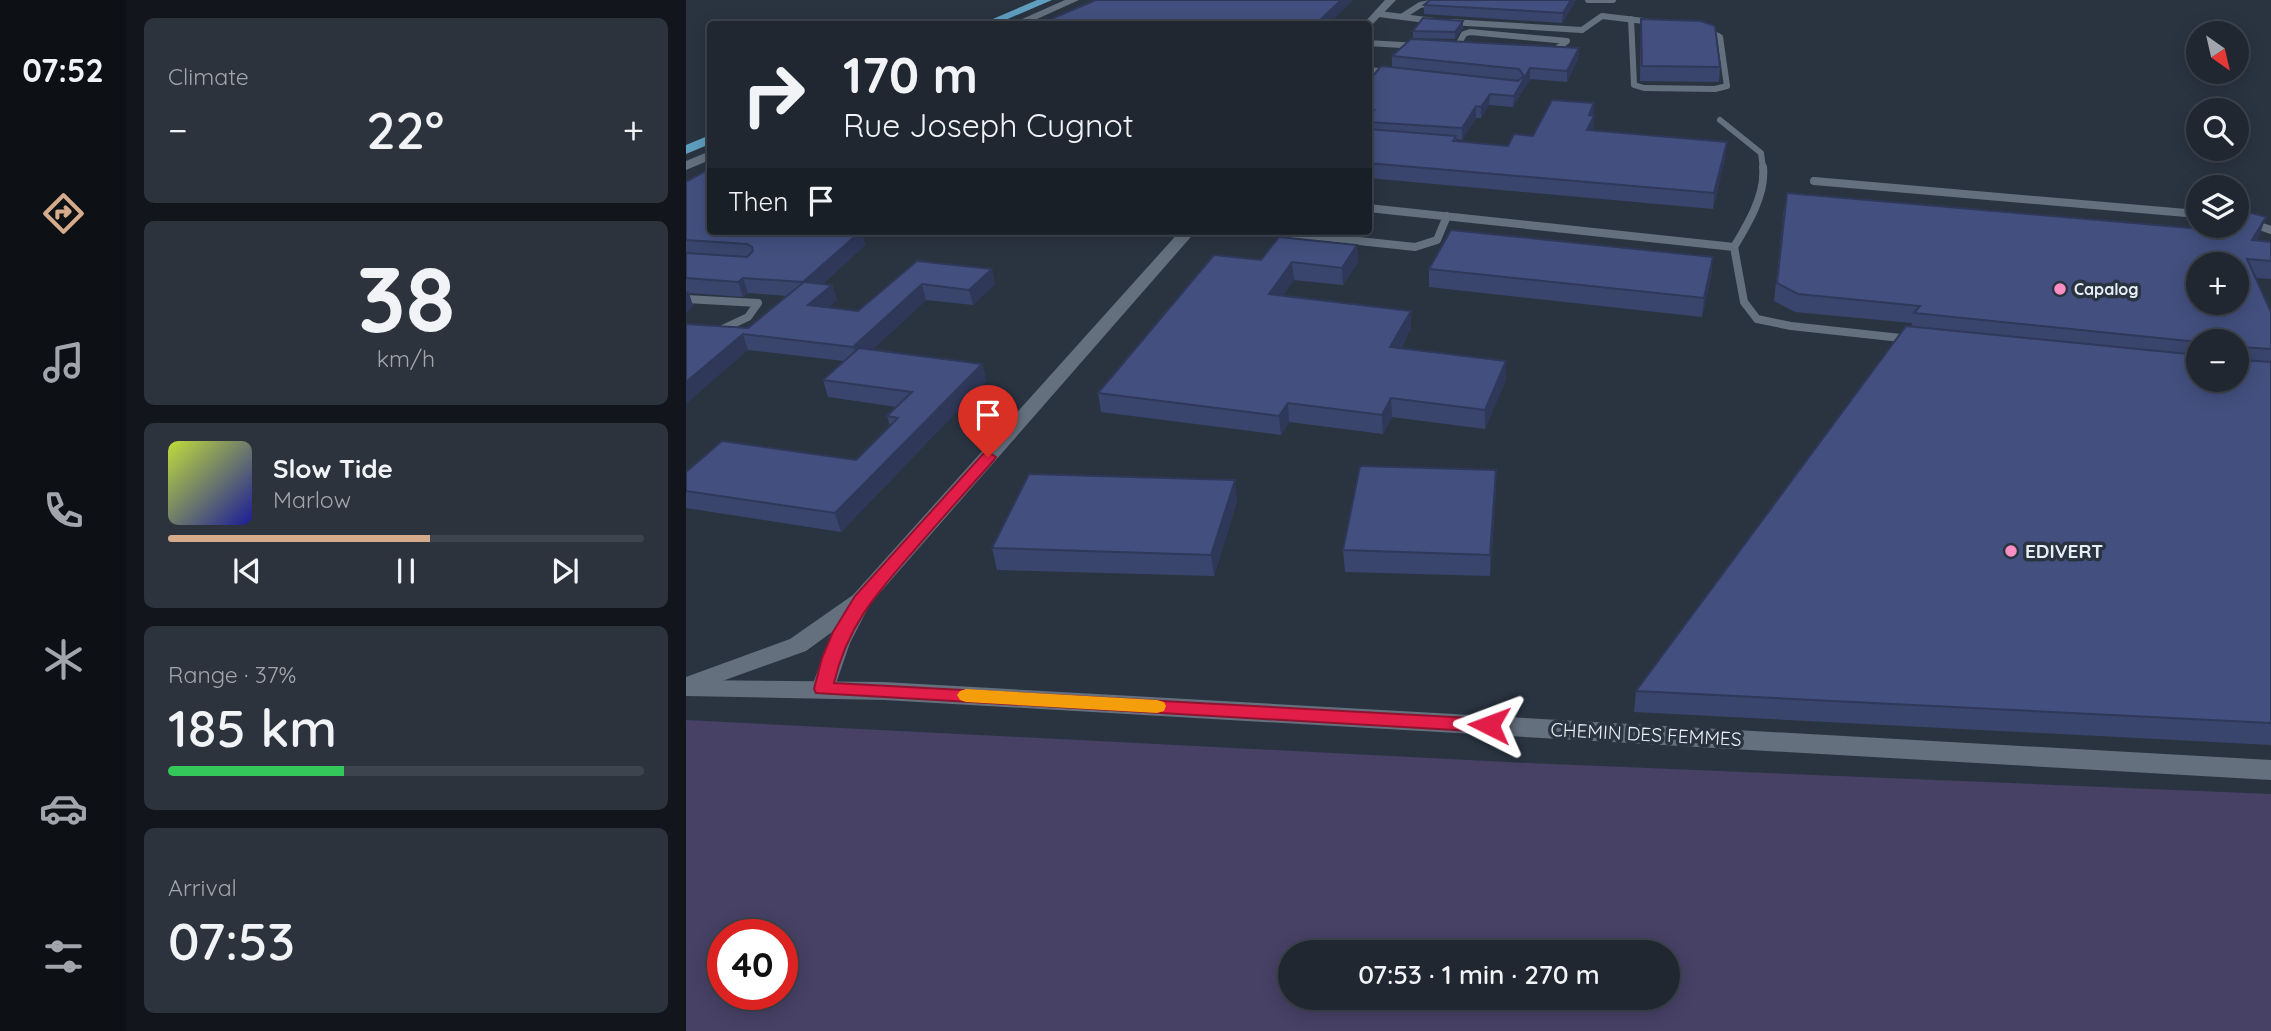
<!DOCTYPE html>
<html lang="en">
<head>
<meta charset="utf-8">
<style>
	body { margin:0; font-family:Quicksand,sans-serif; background:#2d333d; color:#f1f3f6; height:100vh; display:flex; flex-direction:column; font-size:26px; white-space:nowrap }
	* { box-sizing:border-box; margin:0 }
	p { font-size:23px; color:#a2a5ab }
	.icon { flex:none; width:38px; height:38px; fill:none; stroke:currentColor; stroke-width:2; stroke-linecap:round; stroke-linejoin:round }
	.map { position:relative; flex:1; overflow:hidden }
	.details { display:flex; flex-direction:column; gap:18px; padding:18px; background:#12151b; width:560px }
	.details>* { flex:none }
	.top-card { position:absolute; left:21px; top:21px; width:665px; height:214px; border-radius:7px; box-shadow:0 4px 18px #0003,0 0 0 2px #3d444d; background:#202731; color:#f1f3f6; overflow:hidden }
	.needle { width:46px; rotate:146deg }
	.fabs { position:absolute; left:1500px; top:21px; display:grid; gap:14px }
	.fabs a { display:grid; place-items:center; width:63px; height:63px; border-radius:50%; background:#202731; box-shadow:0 4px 18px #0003,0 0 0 2px #3d444d; font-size:35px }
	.speed { position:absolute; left:21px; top:919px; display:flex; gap:14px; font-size:35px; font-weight:700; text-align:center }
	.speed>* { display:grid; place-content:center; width:91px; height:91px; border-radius:50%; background:#202731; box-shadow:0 4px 18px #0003,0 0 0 2px #3d444d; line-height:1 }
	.speed .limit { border:10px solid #d22; background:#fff; color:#111 }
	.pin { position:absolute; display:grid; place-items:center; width:60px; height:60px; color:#fff; margin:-72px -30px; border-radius:50% 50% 50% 0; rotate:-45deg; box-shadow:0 0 7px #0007 }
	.pin .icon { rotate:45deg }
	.me { position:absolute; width:77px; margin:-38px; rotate:273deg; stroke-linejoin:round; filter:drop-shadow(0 0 5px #0008) }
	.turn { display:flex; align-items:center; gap:24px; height:147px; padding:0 21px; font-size:32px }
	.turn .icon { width:91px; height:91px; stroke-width:2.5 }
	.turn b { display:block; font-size:49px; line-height:60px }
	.then { display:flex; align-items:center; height:66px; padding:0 21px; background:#0003; gap:14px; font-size:26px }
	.big { font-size:52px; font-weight:600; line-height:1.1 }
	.details .card { flex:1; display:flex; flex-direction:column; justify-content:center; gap:10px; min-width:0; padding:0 24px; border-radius:10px; background:#2d333d }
	.details .dial { align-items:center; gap:0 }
	.dial b { font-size:91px; line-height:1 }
	.song { display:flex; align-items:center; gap:21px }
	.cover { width:84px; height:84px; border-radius:10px; background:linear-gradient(135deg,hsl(70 70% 55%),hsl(240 70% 35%)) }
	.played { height:7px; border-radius:4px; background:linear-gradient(90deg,#d6ab8b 55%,#3d444d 55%) }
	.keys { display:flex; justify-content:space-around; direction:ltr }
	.heat { display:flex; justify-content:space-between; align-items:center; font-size:38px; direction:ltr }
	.charge { height:10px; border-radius:5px; background:linear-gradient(90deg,#34c759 37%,#3d444d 0) }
	.trip { position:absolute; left:592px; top:940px; width:402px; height:70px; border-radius:35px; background:#202731; box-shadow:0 4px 18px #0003,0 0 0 2px #3d444d; font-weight:600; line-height:70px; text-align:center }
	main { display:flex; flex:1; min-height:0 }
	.dock { display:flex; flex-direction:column; width:126px; justify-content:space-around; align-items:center; background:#0d1014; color:#a2a5ab }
	.dock .icon { width:49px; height:49px }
	.dock .on { color:#d6ab8b }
	.dock b { font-size:32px; color:#f1f3f6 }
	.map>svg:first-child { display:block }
	.green { fill:#474166; fill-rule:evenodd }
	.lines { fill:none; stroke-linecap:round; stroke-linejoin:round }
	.lane-far1 { stroke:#64707e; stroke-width:6 }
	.lane { stroke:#64707e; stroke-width:8 }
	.street { fill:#64707e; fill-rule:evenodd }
	.secondary { fill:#64707e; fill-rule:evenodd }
	.primary { fill:#5f9ebf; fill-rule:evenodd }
	.wall { fill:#3a456d; fill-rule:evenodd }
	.shaded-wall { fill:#2f3859 }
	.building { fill:#43507f; stroke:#2f3859; stroke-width:2; fill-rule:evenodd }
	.route { fill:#e11d48; stroke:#92132f; stroke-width:2 }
	.slow { fill:#f59e0b }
	.poi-dot { fill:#fb8fc4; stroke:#2a3441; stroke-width:2.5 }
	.labels { text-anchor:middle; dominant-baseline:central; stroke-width:7; stroke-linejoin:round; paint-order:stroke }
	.far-poi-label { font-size:16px; font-weight:bold; fill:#e7eef6; stroke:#2a3441; text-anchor:start }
	.poi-label { font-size:19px; font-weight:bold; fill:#e7eef6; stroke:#2a3441; text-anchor:start }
	.street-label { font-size:19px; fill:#e7eef6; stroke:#2a3441 }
</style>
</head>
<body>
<main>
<nav class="dock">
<b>07:52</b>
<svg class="icon on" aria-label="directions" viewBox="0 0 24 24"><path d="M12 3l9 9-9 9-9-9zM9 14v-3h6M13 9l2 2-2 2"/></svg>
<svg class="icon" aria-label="music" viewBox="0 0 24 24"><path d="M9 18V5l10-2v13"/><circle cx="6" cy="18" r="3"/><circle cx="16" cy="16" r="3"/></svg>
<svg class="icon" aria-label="phone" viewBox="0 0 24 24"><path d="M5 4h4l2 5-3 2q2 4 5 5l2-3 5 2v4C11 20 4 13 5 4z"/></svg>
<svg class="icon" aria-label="climate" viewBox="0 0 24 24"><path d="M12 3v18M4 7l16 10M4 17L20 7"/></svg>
<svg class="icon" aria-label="car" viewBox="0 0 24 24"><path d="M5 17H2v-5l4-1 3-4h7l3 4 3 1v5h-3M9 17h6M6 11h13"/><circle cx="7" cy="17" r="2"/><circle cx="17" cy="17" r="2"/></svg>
<svg class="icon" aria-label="filters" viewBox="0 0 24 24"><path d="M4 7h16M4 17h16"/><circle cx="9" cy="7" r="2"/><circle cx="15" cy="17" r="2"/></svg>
</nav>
<section class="details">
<div class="card"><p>Climate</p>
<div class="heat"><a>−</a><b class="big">22°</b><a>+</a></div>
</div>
<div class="card dial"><b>38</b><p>km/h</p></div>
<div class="card">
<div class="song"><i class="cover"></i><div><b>Slow Tide</b><p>Marlow</p></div></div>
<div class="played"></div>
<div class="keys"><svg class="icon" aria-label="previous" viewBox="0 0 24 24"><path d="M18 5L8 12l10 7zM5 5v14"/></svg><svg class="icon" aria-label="pause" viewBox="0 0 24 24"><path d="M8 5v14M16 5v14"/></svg><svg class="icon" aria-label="next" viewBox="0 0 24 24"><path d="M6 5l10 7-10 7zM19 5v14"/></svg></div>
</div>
<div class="card"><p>Range · 37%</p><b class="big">185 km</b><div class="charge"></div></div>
<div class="card"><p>Arrival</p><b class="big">07:53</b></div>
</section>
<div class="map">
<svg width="1585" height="1031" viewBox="0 0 1585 1031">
	<rect width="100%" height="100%" fill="#2a3441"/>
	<path class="green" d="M 0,720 L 842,763 L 1585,794 L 1585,1031 L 0,1031 ZM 37,934 L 96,934 L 96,994 L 37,994 ZM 604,952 L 982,952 L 982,998 L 604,998 Z"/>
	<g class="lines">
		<path class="lane-far1" d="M 902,0 L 927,0
			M 693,14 L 748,21
			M 717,16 L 734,5 L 754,1
			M 945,19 L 948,85 L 958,88 L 1029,89 L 1041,86 L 1034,37 L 1017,29
			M 764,22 L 896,30 L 916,16 L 966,22
			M 784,32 L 881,41 L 869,50 L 772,45 L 778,34 Z
			M 682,43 L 732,46
			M 682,70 L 704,72
			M 1034,120 L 1075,153 L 1077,168"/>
		<path class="lane" d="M 1128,181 L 1512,214
			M 682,208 L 1048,247 L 1058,302 L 1071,319 L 1105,326 L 1224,339
			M 1550,218 L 1585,230
			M 579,231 L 729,247 L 751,240 L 761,216
			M 1048,247 C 1062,224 1080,194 1077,167
			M 0,299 L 72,303 L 62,317 L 30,332"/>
		<path class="street" d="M 379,0 L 393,0 L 340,24 L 325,24 Z
			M 699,0 L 710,0 L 682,29 L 682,24 L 677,24 Z
			M 24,151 L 24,160 L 0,170 L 0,161 Z
			M 494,231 L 510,231 L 184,604 L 164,643 L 146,695 L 137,698 L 128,695 L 125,689 L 146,632 L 120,651 L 0,694 L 0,677 L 104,639 L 167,595 Z"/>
		<path class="secondary" d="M 0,680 L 198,682 L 1585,760 L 1585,780 L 198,700 L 0,696 Z"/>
		<path class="primary" d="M 351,0 L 366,0 L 310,24 L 295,24 Z
			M 24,135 L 24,144 L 0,154 L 0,145 Z"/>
	</g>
	<path class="wall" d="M 890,0 L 876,23 L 738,14 L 738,5 Z
		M 955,19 L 1034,67 L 1033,82 L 954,81 Z
		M 777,21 L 777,28 L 769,39 L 727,38 L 727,31 Z
		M 893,48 L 892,59 L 881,82 L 844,79 L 827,107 L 803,105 L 795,118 L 790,118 L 776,140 L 770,139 L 770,141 L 822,146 L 847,136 L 908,103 L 907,130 L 1041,142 L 1039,157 L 1027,209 L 682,178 L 682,82 L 832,80 L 706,67 L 706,56 Z
		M 0,182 L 176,234 L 179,245 L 137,284 L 146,285 L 151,300 L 142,307 L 172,311 L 231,261 L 309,284 L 287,305 L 240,300 L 186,350 L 296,364 L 300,381 L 155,532 L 0,508 L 0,472 L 170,460 L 204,426 L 201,416 L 211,407 L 142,397 L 137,380 L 158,361 L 62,350 L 0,324 L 62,328 L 101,296 L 62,293 L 57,297 L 3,293 L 7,306 L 0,313 Z
		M 1098,209 L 1528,230 L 1529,226 L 1550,226 L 1574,234 L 1570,241 L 1585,242 L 1585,279 L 1570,278 L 1585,312 L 1585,745 L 948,712 L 950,691 L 1226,326 L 1226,323 L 1109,312 L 1088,301 ZM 1512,341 L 1550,341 L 1512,380 Z
		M 395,231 L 423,231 L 417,237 L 400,235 Z
		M 671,245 L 672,262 L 657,285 L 608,280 L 596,296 L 725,311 L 725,328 L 715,348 L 820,379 L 799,429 L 706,417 L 697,434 L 603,422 L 595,435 L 415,412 L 412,393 L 575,260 Z
		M 1027,257 L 1025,275 L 1016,317 L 743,287 L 743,269 Z
		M 810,470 L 810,490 L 804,576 L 659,572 L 657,550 Z
		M 551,501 L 528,576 L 311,570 L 306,548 Z"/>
	<path class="shaded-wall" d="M 655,0 L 667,0 L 643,24 L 630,24 Z
		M 885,0 L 890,0 L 876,23 L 877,13 Z
		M 777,21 L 777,28 L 769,39 L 769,32 Z
		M 893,48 L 892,59 L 881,82 L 881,71 Z
		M 844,68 L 844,79 L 827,107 L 828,96 Z
		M 804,94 L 803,105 L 795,118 L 795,107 Z
		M 908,103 L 907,130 L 901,145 L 903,115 Z
		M 790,106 L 790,118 L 776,140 L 776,128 Z
		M 1041,142 L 1039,157 L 1027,209 L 1028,193 Z
		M 1580,217 L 1574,234 L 1560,258 L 1566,240 Z
		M 156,231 L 182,231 L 176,234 L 179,245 L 122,298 L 117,282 Z
		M 416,231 L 423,231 L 417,237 Z
		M 671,245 L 672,262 L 657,285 L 656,268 Z
		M 1027,257 L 1025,275 L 1016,317 L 1018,298 Z
		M 606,262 L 608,280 L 585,312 L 583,294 Z
		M 306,269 L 309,284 L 287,305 L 283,290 Z
		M 57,278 L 62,293 L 57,297 L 52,282 Z
		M 236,284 L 240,300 L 172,363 L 167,347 Z
		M 146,285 L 151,300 L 126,321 L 122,305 Z
		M 2,291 L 7,306 L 0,313 L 0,292 Z
		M 725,311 L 725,328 L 705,365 L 704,347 Z
		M 57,334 L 62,350 L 0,404 L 0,382 Z
		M 820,361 L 820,379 L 799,429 L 799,410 Z
		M 296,364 L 300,381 L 155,532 L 149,513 Z
		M 705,398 L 706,417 L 697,434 L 696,415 Z
		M 602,403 L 603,422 L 595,435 L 593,416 Z
		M 810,470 L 810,490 L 804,576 L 804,555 Z
		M 549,480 L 551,501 L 528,576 L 525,555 Z"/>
	<path class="building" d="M 410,0 L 655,0 L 630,24 L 353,24 Z
		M 744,0 L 885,0 L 877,13 L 738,5 Z
		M 737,18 L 777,21 L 769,32 L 727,31 Z
		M 955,19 L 1015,21 L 1029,26 L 1034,67 L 956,66 Z
		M 725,39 L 893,48 L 881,71 L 844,68 L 828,96 L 804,94 L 795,107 L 790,106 L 776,128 L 682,122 L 682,117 L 688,110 L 682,110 L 682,82 L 695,66 L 832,81 L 838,76 L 833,69 L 706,56 Z
		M 866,100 L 908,103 L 903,115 L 908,116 L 901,130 L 1041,142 L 1028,193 L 682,163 L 682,129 L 770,136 L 767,141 L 822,146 L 828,134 L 847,136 Z
		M 23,169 L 24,170 L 24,231 L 175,231 L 117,282 L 57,278 L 52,282 L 0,278 L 0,253 L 61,257 L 67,251 L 66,247 L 61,244 L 0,240 L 0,182 Z
		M 1101,193 L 1540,231 L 1538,226 L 1550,226 L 1550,213 L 1566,213 L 1580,217 L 1566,240 L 1585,242 L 1585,261 L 1561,259 L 1585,312 L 1585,349 L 1555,347 L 1550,353 L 1550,341 L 1512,342 L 1228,313 L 1234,306 L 1112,294 L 1091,283 ZM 1512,264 L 1550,264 L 1550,303 L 1512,303 Z
		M 765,230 L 1027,257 L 1018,298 L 743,269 Z
		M 593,237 L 671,245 L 656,268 L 606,262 L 583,294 L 725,311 L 704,347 L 820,361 L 799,410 L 705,398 L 696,415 L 602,403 L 593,416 L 412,393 L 528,255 L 575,260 Z
		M 231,261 L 306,269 L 283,290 L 236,284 L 167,347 L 57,334 L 0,382 L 0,324 L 62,328 L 118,282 L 146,285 L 122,305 L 172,311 Z
		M 1220,326 L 1512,355 L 1512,380 L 1550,380 L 1550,353 L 1556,360 L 1585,362 L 1585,723 L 950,691 Z
		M 173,348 L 296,364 L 149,513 L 0,491 L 0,472 L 36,441 L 170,460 L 212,418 L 201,416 L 226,392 L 137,380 Z
		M 674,466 L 810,470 L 804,555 L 657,550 Z
		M 343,474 L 549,480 L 525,555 L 306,548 Z"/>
	<path class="route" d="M 302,452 L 310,457 L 308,460 C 282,489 257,517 232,546 C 193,591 162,623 148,683 L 803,719 L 810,721 L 812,725 L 810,730 L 803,732 L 130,693 L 128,689 L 136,658 L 147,632 L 169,596 L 297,454 Z"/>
	<path class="slow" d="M 280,689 L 471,700 L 478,702 L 480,706 L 478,711 L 471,713 L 280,702 L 274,700 L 271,695 L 274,691 Z"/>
	<g class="poi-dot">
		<circle cx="1374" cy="289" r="7"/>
		<circle cx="1325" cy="551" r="7"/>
	</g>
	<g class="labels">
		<g class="far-poi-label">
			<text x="1388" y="289">Capalog</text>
		</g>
		<g class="poi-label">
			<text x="1339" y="551">EDIVERT</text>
		</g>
		<g class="street-label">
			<text transform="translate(960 734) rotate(3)">CHEMIN DES FEMMES</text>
		</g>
	</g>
</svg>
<div class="fabs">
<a><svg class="needle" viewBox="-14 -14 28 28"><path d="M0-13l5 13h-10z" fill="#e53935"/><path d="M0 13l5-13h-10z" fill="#a2a5ab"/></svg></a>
<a><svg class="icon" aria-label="search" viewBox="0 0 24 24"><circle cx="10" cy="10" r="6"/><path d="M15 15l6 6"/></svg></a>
<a><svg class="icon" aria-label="layers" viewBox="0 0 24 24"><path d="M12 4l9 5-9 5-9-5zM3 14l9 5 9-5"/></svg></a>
<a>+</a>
<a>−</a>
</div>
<div class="speed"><div class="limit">40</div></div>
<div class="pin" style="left:302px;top:457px;background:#d93025"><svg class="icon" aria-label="arrive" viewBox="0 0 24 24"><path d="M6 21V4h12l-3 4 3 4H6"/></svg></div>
<svg class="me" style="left:803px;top:725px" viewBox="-20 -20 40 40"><path d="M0-17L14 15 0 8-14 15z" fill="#e11d48" stroke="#fff" stroke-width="4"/></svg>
<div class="trip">07:53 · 1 min · 270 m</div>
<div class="top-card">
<div class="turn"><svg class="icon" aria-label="right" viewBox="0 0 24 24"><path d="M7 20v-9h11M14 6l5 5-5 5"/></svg><div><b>170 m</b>Rue Joseph Cugnot</div></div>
<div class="then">Then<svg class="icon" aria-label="arrive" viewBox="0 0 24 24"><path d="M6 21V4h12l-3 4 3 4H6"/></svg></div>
</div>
</div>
</main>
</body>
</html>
